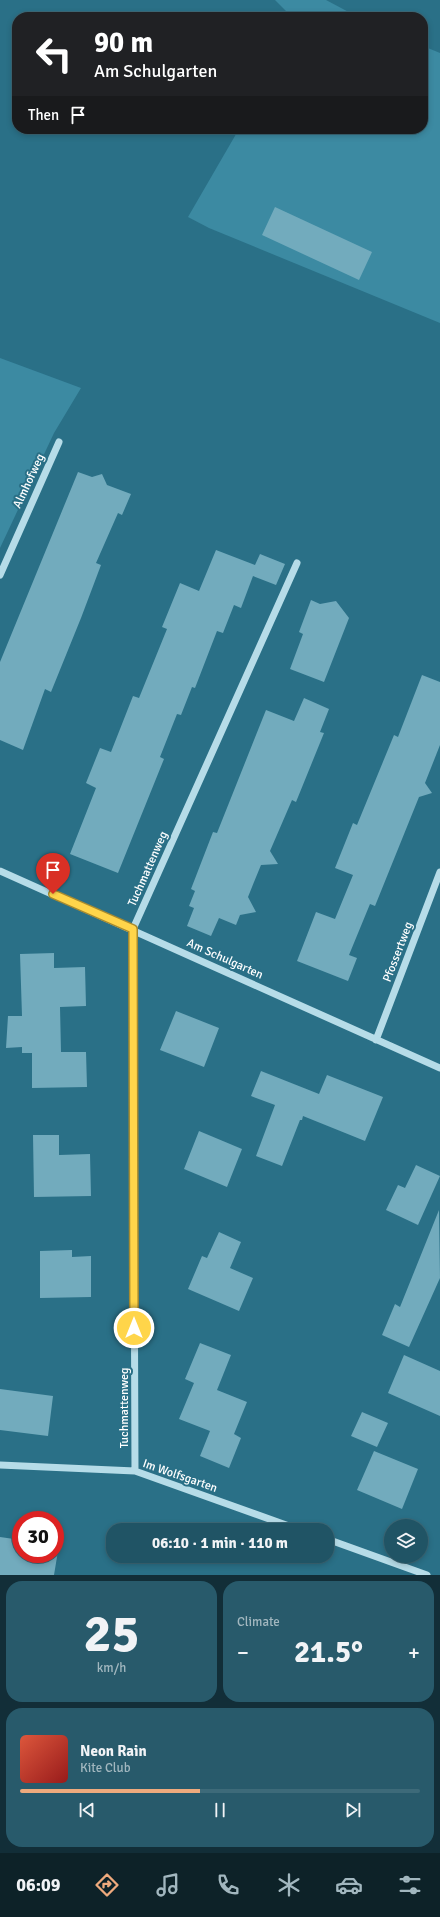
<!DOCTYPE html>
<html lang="en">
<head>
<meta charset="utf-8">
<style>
	body { margin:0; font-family:Signika,sans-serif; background:#285a6b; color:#f1f3f6; height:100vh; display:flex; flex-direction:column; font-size:15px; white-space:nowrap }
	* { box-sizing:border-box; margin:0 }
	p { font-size:13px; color:#a2b7bf }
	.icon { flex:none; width:22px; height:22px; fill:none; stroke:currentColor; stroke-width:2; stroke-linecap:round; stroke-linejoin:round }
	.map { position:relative; height:1575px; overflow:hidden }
	.panel { display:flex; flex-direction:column; gap:6px; padding:6px; background:#122e38; flex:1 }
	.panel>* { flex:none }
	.banner { position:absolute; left:12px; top:12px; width:416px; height:122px; border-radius:16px; box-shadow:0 2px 6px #0003,0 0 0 1px #3d6a79; background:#202124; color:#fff; overflow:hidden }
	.tools { position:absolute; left:384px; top:1519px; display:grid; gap:8px }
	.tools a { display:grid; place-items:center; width:44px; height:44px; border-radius:50%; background:#205465; box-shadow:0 2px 6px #0003,0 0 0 1px #3d6a79; font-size:20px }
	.speed { position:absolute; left:12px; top:1511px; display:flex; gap:8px; font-size:20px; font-weight:700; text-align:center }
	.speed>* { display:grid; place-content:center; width:52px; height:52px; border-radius:50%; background:#205465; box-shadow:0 2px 6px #0003,0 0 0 1px #3d6a79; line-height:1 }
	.speed .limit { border:6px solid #d22; background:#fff; color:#111 }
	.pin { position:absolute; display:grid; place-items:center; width:34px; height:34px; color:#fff; margin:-41px -17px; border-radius:50% 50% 50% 0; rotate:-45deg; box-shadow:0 0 4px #0007 }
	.pin .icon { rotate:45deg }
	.me { position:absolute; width:44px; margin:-22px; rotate:0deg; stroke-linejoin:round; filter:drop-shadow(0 0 3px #0008) }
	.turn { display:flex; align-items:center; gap:14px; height:84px; padding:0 16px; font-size:18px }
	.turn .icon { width:52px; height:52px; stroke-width:2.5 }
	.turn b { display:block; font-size:28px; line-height:34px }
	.then { display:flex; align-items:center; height:38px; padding:0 16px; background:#0003; gap:8px; font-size:15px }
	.big { font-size:30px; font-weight:700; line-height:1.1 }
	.panel .widget { flex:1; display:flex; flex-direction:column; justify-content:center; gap:6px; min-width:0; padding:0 14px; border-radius:16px; background:#285a6b }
	.panel .dial { align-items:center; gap:0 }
	.dial b { font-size:52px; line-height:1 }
	.song { display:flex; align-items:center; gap:12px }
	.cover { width:48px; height:48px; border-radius:6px; background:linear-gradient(135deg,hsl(10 70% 55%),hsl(0 70% 35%)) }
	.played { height:4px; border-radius:2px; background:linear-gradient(90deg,#eeaa7d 45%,#3d6a79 45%) }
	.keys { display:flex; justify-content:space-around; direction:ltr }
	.heat { display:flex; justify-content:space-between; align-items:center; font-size:22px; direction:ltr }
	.panel .tiles { flex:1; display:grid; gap:6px; grid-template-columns:1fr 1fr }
	.widget:last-child { grid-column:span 2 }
	.trip { position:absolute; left:106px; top:1523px; width:228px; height:40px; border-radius:16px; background:#205465; box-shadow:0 2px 6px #0003,0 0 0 1px #3d6a79; font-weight:700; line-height:40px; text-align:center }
	.menu { display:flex; height:64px; justify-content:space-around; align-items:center; background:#0d2228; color:#a2b7bf }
	.menu .icon { width:28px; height:28px }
	.menu .active { color:#eeaa7d }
	.menu b { font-size:18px; color:#f1f3f6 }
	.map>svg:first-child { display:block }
	.green { fill:#3c8aa2 }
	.building { fill:#72abbd }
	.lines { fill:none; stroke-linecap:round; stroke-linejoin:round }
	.minor { stroke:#b6dce8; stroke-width:7 }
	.route-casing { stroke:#a68a30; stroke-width:10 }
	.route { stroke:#ffd54a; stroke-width:7 }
	.labels { text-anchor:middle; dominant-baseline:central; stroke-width:4; stroke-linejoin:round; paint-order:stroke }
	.street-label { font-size:12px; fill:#fff; stroke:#2a7087 }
</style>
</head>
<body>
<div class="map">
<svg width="440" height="1575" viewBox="0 0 440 1575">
	<rect width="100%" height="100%" fill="#2a7087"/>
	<path class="green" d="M 275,0 L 326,0 L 358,17 L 292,17 Z
		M 423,46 L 440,53 L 440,323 L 209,228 L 188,217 L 239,129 L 423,129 Z
		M 0,358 L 81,388 L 54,433 L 0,548 Z"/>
	<path class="building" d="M 275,207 L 372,252 L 359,280 L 262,235 Z
		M 78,472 L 92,477 L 102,474 L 107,485 L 131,494 L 122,515 L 118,513 L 96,563 L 101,565 L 81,618 L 51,692 L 45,689 L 23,750 L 0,740 L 0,662 Z
		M 216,550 L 255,565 L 260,554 L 285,564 L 276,585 L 253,576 L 241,608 L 234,605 L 223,633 L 217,631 L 195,688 L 192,687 L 181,715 L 177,714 L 160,757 L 164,759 L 118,873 L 70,854 L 96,788 L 86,783 L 100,748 L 111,752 L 133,696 L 139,698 L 167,629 L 162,627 L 180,583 L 199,591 Z
		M 311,600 L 320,604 L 336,601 L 349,618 L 324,682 L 290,669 L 303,634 L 299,632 Z
		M 422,675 L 440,682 L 440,745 L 425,783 L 432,793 L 419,797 L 375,906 L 370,904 L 349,955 L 357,958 L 348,981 L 297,961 L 316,912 L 335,919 L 353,875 L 335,868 L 353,823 L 357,825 L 394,735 L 398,737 Z
		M 304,698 L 329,709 L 320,732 L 324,733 L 296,802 L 292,800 L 270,851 L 278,864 L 261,865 L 254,882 L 248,897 L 256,912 L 240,915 L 236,925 L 219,918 L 211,936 L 187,926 L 194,908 L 189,906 L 195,891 L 191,889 L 213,832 L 217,833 L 266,710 L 294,721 Z
		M 54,953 L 54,968 L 85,967 L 86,1006 L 60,1007 L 61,1052 L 86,1052 L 87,1087 L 32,1088 L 32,1053 L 22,1053 L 22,1047 L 6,1048 L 8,1016 L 22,1016 L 20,954 Z
		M 176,1011 L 219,1028 L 204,1067 L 160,1050 Z
		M 261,1071 L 319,1094 L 327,1075 L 383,1097 L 365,1141 L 303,1116 L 302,1120 L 300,1120 L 282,1166 L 256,1156 L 275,1105 L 251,1096 Z
		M 199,1131 L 242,1149 L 227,1187 L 184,1169 Z
		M 33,1135 L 59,1135 L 59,1155 L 90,1154 L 91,1196 L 34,1197 Z
		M 416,1165 L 440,1176 L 418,1225 L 386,1210 L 398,1185 L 405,1188 Z
		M 439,1210 L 440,1278 L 409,1347 L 382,1335 L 395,1304 L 400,1307 Z
		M 219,1232 L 241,1242 L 230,1268 L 253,1278 L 239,1311 L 188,1289 L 202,1256 L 207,1258 Z
		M 72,1250 L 72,1257 L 91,1256 L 91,1297 L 40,1298 L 40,1251 Z
		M 200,1343 L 231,1355 L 217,1390 L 247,1402 L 234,1434 L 241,1438 L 229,1468 L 200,1456 L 210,1431 L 179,1419 L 194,1383 L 185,1379 Z
		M 404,1355 L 440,1371 L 440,1416 L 388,1393 Z
		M 0,1389 L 53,1396 L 48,1436 L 0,1430 Z
		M 362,1412 L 388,1423 L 377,1447 L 351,1436 Z
		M 374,1451 L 418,1469 L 402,1509 L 357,1490 Z
		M 0,1537 L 21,1540 L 21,1554 L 55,1554 L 55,1545 L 59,1545 L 54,1575 L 0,1575 Z"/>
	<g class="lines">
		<path class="minor" d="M 0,575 L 59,442
			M 0,871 L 440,1068
			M 376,1040 L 440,872
			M 0,1465 L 135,1471 L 300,1530
			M 135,1471 L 133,929 L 297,563
			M 327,1539 L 427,1575"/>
	</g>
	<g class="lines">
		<g class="route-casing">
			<path id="route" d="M 53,894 L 133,929 L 134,1328"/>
		</g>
		<use href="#route" class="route"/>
	</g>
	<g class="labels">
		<g class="street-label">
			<text transform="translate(29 481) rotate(-65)">Almhofweg</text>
			<text transform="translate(148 869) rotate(-66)">Tuchmattenweg</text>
			<text transform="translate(398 952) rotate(-69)">Pfossertweg</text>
			<text transform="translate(225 959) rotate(24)">Am Schulgarten</text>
			<text transform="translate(124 1408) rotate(-90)">Tuchmattenweg</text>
			<text transform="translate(180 1476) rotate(19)">Im Wolfsgarten</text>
		</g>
	</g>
</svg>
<div class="tools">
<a><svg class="icon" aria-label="layers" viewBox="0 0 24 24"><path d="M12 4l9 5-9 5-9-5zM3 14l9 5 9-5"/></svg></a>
</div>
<div class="speed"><div class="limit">30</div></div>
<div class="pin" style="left:53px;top:894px;background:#d93025"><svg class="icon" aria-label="arrive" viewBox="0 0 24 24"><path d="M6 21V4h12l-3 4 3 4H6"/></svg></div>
<svg class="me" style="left:134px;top:1328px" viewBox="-20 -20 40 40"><circle r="17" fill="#ffd54a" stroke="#fff" stroke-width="3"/><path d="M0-11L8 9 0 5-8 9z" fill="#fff"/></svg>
<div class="trip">06:10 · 1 min · 110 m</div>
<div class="banner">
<div class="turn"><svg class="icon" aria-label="left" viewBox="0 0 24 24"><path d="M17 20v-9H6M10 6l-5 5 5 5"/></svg><div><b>90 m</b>Am Schulgarten</div></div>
<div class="then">Then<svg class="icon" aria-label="arrive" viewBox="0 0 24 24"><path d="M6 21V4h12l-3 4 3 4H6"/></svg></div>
</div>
</div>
<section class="panel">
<div class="tiles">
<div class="widget dial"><b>25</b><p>km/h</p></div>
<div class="widget"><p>Climate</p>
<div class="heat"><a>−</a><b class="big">21.5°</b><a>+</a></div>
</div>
<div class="widget">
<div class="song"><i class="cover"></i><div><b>Neon Rain</b><p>Kite Club</p></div></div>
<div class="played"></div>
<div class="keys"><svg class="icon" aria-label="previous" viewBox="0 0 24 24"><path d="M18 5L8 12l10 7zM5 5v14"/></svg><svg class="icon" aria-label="pause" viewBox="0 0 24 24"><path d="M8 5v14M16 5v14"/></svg><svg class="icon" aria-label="next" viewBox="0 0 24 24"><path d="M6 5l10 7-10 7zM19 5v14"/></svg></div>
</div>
</div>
</section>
<nav class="menu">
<b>06:09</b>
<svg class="icon active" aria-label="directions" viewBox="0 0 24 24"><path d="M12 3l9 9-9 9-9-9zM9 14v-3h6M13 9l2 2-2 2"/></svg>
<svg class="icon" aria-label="music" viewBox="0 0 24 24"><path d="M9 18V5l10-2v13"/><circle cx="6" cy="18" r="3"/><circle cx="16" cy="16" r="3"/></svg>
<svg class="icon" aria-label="phone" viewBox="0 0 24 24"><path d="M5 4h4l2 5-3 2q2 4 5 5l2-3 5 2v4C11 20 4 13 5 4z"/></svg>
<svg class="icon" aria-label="climate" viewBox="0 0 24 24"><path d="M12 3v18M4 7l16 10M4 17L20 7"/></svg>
<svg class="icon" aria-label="car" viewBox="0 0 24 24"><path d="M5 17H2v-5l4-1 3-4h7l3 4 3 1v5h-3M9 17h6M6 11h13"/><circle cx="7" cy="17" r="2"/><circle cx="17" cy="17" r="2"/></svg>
<svg class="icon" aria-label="filters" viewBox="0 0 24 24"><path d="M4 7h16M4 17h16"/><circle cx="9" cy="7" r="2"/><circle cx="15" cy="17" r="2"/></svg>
</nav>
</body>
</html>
